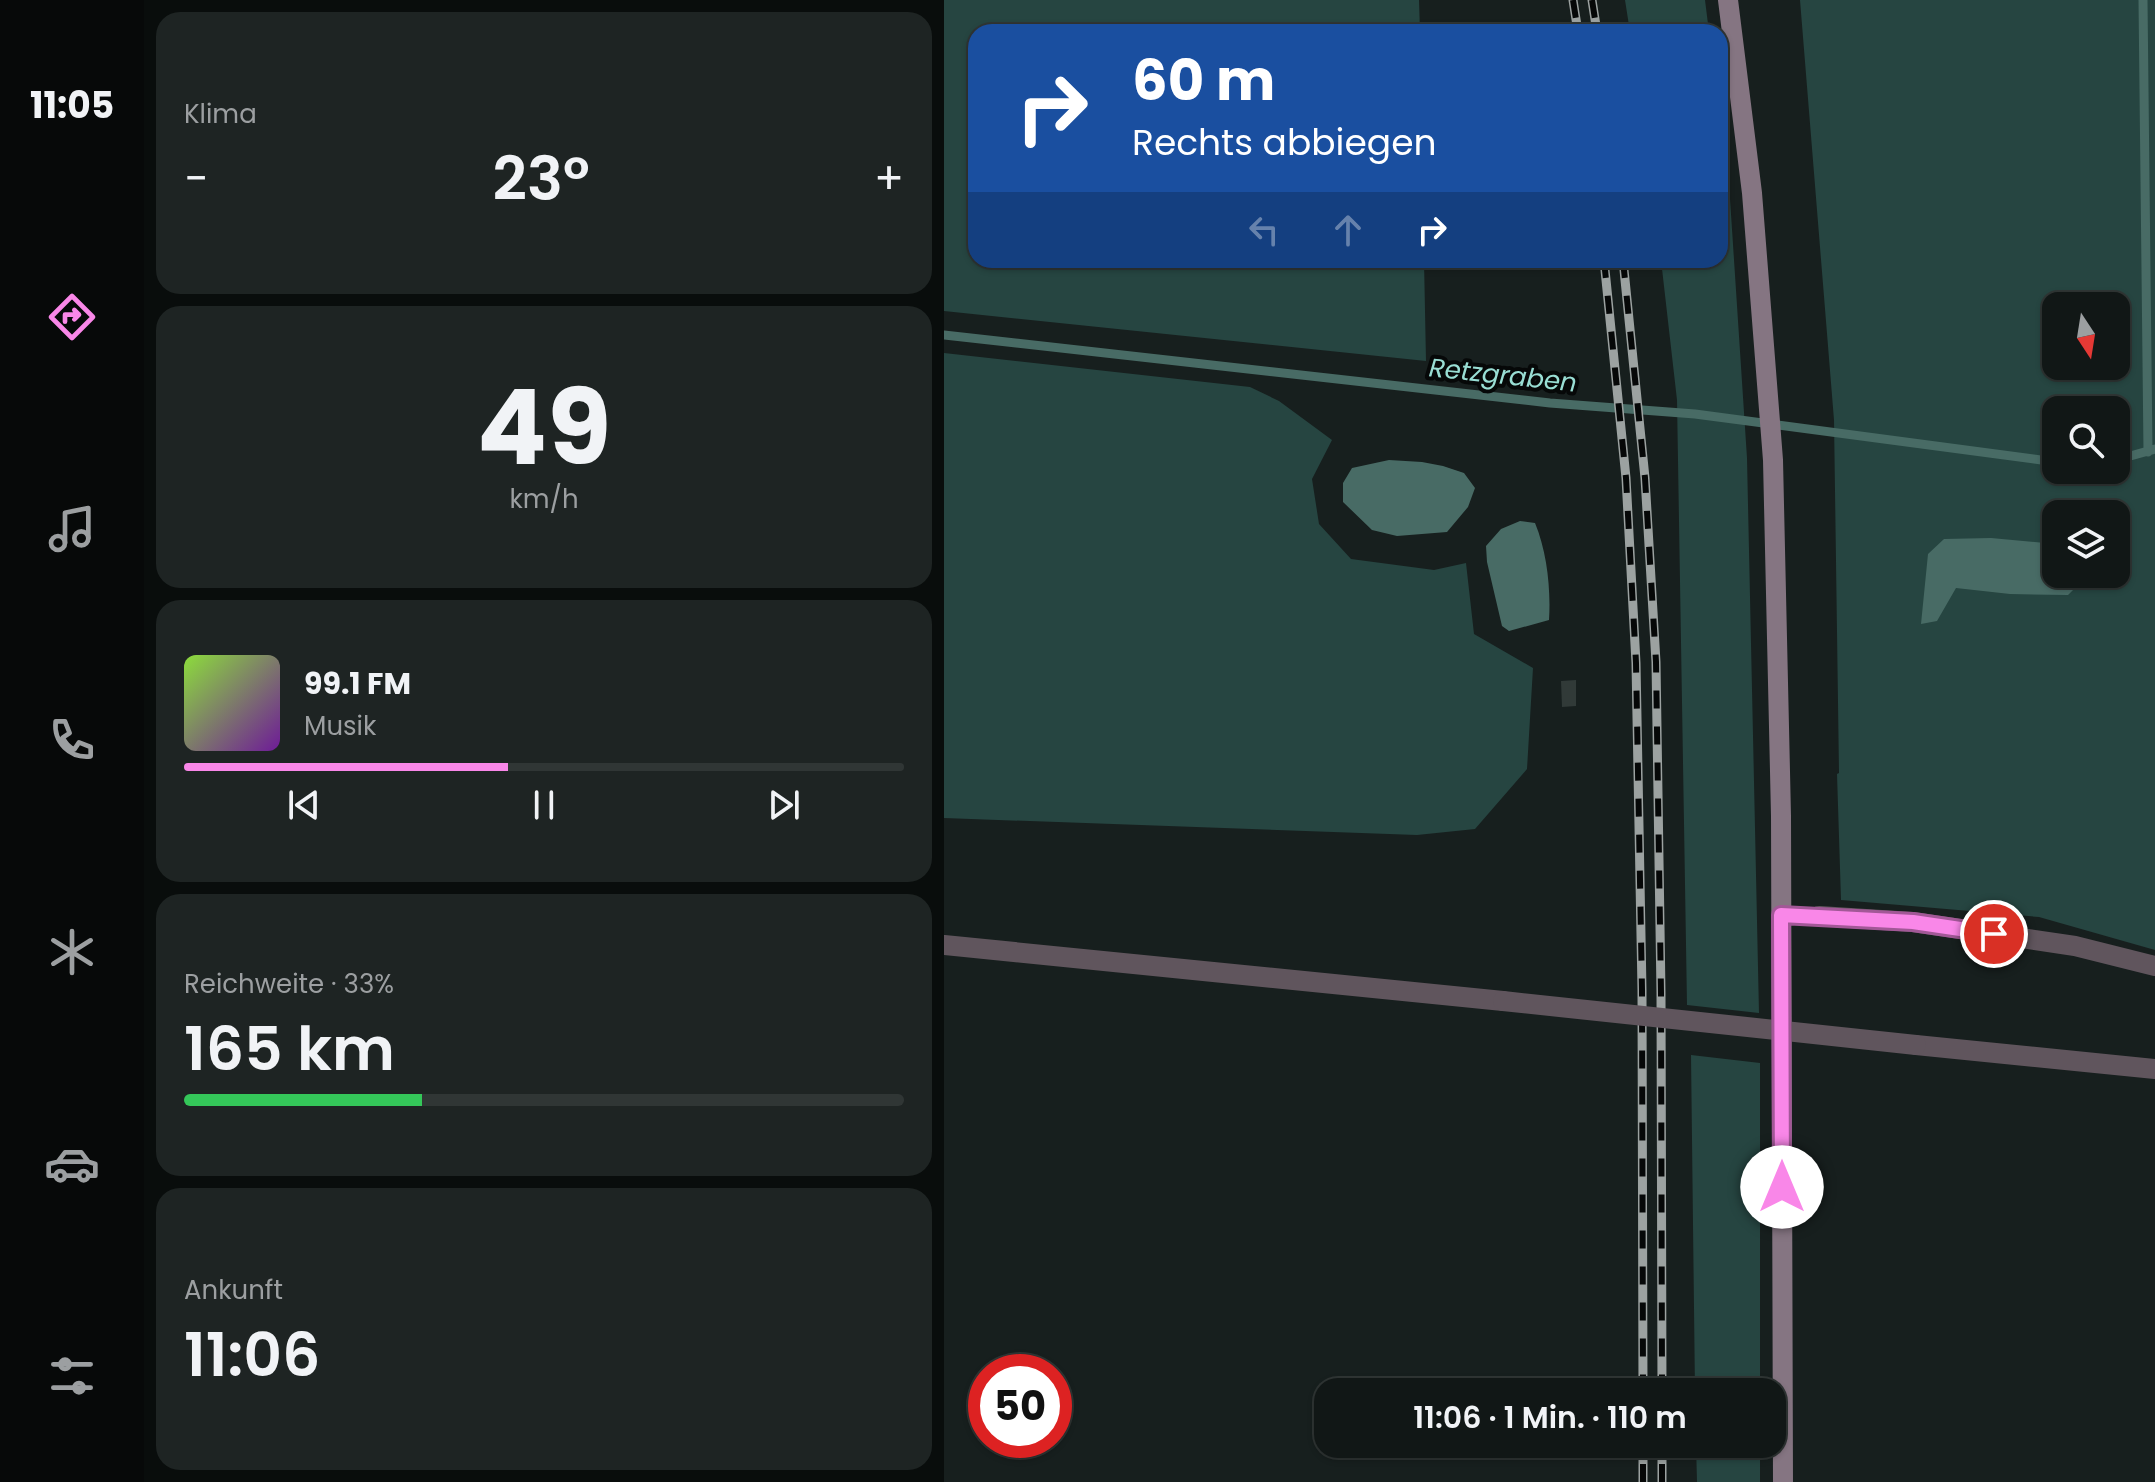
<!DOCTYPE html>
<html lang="de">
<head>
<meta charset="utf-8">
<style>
	body { margin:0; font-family:Poppins,sans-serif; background:#1e2423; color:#f1f3f6; height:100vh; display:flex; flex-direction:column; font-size:30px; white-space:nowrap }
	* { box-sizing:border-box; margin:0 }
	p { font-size:26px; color:#9c9fa1 }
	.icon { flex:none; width:44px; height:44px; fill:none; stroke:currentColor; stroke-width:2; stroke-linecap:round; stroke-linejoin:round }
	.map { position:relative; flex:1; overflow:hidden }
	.sheet { display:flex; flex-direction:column; gap:12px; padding:12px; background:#090d0c; width:800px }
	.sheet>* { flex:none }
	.guide { position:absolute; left:24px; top:24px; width:760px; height:244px; border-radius:24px; box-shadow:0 2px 6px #0004,0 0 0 2px #303635; background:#1a4fa0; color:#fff; overflow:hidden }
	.needle { width:52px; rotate:168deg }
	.fabs { position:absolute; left:1098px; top:292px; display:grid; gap:16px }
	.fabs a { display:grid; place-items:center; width:88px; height:88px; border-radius:16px; background:#111716; box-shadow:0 2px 6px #0004,0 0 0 2px #303635; font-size:40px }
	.speed { position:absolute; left:24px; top:1354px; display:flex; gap:16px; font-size:40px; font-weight:700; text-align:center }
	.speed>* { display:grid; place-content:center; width:104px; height:104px; border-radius:50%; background:#111716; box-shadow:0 2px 6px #0004,0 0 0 2px #303635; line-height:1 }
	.speed .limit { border:12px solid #d22; background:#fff; color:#111 }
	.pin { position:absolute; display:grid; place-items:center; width:68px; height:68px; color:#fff; margin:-34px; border:4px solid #fff; border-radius:50%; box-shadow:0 2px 8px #0007 }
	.me { position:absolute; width:88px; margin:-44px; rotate:0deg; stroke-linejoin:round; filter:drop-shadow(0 0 6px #0008) }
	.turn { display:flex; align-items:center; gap:28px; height:168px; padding:0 32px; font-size:36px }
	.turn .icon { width:104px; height:104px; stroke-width:2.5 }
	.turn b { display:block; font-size:56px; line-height:68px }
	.lanes { display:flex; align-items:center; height:76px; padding:0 32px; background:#0003; justify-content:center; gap:40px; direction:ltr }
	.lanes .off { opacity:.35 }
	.big { font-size:60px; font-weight:600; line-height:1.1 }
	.sheet .widget { flex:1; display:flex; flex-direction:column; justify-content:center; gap:12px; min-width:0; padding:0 28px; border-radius:24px; background:#1e2423 }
	.sheet .dial { align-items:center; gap:0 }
	.dial b { font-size:104px; line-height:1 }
	.song { display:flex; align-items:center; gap:24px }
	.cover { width:96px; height:96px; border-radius:12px; background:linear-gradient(135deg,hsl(90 70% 55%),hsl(280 70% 35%)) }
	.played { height:8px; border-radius:4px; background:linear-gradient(90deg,#f987e8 45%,#303635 45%) }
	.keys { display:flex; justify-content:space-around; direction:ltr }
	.heat { display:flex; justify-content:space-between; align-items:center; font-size:44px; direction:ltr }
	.charge { height:12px; border-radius:6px; background:linear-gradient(90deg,#34c759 33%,#303635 0) }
	.trip { position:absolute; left:370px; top:1378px; width:472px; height:80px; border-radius:24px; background:#111716; box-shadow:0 2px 6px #0004,0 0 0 2px #303635; font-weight:600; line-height:80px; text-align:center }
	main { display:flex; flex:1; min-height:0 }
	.dock { display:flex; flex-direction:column; width:144px; justify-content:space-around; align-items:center; background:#070909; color:#9c9fa1 }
	.dock .icon { width:56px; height:56px }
	.dock .current { color:#f987e8 }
	.dock b { font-size:36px; color:#f1f3f6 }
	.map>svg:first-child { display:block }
	.green { fill:#264541; fill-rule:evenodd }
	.water { fill:#486b65 }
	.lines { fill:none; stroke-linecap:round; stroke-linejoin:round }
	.stream { stroke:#486b65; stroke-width:9 }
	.building { fill:#313a38 }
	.service { stroke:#60555d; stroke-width:12 }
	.minor { stroke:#60555d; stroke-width:20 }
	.tertiary { stroke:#60555d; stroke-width:20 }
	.secondary { stroke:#857582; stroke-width:20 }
	.rail-casing { stroke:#9ca2a1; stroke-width:9 }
	.rail { stroke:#060808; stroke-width:6; stroke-dasharray:18; stroke-linecap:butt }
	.tertiary-bridge { stroke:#60555d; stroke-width:20 }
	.route-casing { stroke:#a25897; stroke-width:20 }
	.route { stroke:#f987e8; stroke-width:14 }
	.labels { text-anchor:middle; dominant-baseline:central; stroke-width:8; stroke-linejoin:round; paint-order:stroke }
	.water-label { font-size:26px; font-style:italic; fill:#99ded4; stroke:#060808 }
</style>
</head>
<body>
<main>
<nav class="dock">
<b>11:05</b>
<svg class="icon current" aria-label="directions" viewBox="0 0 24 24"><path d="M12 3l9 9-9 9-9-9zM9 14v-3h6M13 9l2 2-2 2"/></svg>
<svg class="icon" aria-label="music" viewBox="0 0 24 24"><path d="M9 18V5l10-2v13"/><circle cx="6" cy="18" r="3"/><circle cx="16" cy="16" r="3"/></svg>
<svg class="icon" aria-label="phone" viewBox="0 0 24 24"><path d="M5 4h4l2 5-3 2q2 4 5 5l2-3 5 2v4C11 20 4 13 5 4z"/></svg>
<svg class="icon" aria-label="climate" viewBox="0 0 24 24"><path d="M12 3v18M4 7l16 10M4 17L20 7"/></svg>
<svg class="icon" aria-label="car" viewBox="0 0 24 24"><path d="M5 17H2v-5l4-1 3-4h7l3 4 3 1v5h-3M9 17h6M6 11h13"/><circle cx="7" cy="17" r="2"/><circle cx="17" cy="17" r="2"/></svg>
<svg class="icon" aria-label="filters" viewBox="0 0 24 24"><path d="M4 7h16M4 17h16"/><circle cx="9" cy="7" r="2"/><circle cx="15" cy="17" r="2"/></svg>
</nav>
<section class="sheet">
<div class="widget"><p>Klima</p>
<div class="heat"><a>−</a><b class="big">23°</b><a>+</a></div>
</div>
<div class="widget dial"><b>49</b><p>km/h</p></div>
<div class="widget">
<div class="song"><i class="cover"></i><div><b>99.1 FM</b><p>Musik</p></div></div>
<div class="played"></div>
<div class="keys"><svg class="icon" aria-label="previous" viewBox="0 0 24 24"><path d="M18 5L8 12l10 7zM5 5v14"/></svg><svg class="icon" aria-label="pause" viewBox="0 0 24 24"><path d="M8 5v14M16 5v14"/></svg><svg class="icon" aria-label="next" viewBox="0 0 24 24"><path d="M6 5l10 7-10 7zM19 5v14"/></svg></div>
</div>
<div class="widget"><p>Reichweite · 33%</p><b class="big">165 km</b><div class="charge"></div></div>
<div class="widget"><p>Ankunft</p><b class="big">11:06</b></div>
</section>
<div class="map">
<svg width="1211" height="1482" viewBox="0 0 1211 1482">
	<rect width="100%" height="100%" fill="#171f1e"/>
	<path class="green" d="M 0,0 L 475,0 L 476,32 L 32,32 L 32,260 L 480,260 L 482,361 L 0,311 Z
		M 681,0 L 761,0 L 765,32 L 686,32 Z
		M 856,0 L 1211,0 L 1211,950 L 1095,917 L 897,900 L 893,774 L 895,773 L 890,420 ZM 1112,306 L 1172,306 L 1172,366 L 1112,366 ZM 1112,410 L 1172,410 L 1172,470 L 1112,470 ZM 1112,514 L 1172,514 L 1172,574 L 1112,574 Z
		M 776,104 L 783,153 L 803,458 L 815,1013 L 743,1005 L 733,400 L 717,260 L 776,260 Z
		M 0,353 L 306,387 L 335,401 L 388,440 L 368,479 L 375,524 L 407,559 L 490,570 L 522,563 L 530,634 L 589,668 L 583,769 L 531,829 L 473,835 L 0,818 Z
		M 747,1055 L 816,1063 L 816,1392 L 751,1392 Z
		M 752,1444 L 816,1444 L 816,1482 L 753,1482 Z"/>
	<path class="water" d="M 445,460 L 478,462 L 499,466 L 520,473 L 531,488 L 524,507 L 503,532 L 453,536 L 428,530 L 399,502 L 399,483 L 408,468 Z
		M 576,521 L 591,523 C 603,552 607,589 605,620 L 565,631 L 558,626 L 543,562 L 542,546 L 557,529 Z
		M 1047,538 L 1112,544 L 1112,574 L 1130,574 L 1130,589 L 1124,595 L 1066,594 L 1012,588 L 993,621 L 977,624 L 984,554 L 1000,539 Z"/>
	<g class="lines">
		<path class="stream" d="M 1199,0 L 1204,452
			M 0,335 L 606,403 L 751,414 L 1112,462
			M 1172,460 L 1211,449"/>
	</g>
	<path class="building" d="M 632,680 L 632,706 L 618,707 L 617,681 Z"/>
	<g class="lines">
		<path class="service" d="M 837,915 L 875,916"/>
		<path class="minor" d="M 875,916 L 969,922 L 1131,946 L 1211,966"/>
		<path class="tertiary" d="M 0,945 L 559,1001
			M 972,1045 L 1211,1069"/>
		<path class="secondary" d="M 784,0 L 808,193 L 829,460 L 837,816 L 839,1482"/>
		<g class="rail-casing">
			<path id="rail" d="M 629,0 L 634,32
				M 648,0 L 653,32
				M 660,260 L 682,478 L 692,663 L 698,990 L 699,1392
				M 679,260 L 701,478 L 712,662 L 717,993 L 718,1392
				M 699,1482 L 699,1444
				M 718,1482 L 718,1444"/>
		</g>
		<use href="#rail" class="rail"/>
		<path class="tertiary-bridge" d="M 559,1001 L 972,1045"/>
	</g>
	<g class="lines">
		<g class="route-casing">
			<path id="route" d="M 838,1187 L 837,915 L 969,922 L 1050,934"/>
		</g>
		<use href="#route" class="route"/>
	</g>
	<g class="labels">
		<g class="water-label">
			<text transform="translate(559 375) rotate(6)">Retzgraben</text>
		</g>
	</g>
</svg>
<div class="fabs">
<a><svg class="needle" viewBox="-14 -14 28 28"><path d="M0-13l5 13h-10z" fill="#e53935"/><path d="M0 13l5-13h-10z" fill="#9c9fa1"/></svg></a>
<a><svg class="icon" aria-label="search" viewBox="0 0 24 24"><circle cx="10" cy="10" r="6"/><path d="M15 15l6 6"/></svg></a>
<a><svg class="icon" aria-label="layers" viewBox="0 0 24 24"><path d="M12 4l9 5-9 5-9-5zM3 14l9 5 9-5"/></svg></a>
</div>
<div class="speed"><div class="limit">50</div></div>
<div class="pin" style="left:1050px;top:934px;background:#d93025"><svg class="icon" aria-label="arrive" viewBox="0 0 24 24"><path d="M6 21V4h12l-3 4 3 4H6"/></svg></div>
<svg class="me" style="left:838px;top:1187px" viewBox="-20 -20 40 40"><circle r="19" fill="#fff"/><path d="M0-13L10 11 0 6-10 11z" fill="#f987e8"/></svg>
<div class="trip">11:06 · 1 Min. · 110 m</div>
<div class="guide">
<div class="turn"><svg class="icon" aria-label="right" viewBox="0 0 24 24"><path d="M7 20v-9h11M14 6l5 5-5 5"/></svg><div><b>60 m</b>Rechts abbiegen</div></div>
<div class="lanes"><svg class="icon off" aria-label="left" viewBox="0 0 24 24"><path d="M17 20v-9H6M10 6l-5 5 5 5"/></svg><svg class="icon off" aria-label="ahead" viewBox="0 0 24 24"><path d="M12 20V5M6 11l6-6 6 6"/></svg><svg class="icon" aria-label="right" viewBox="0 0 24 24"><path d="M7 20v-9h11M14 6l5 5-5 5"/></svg></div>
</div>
</div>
</main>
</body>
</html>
